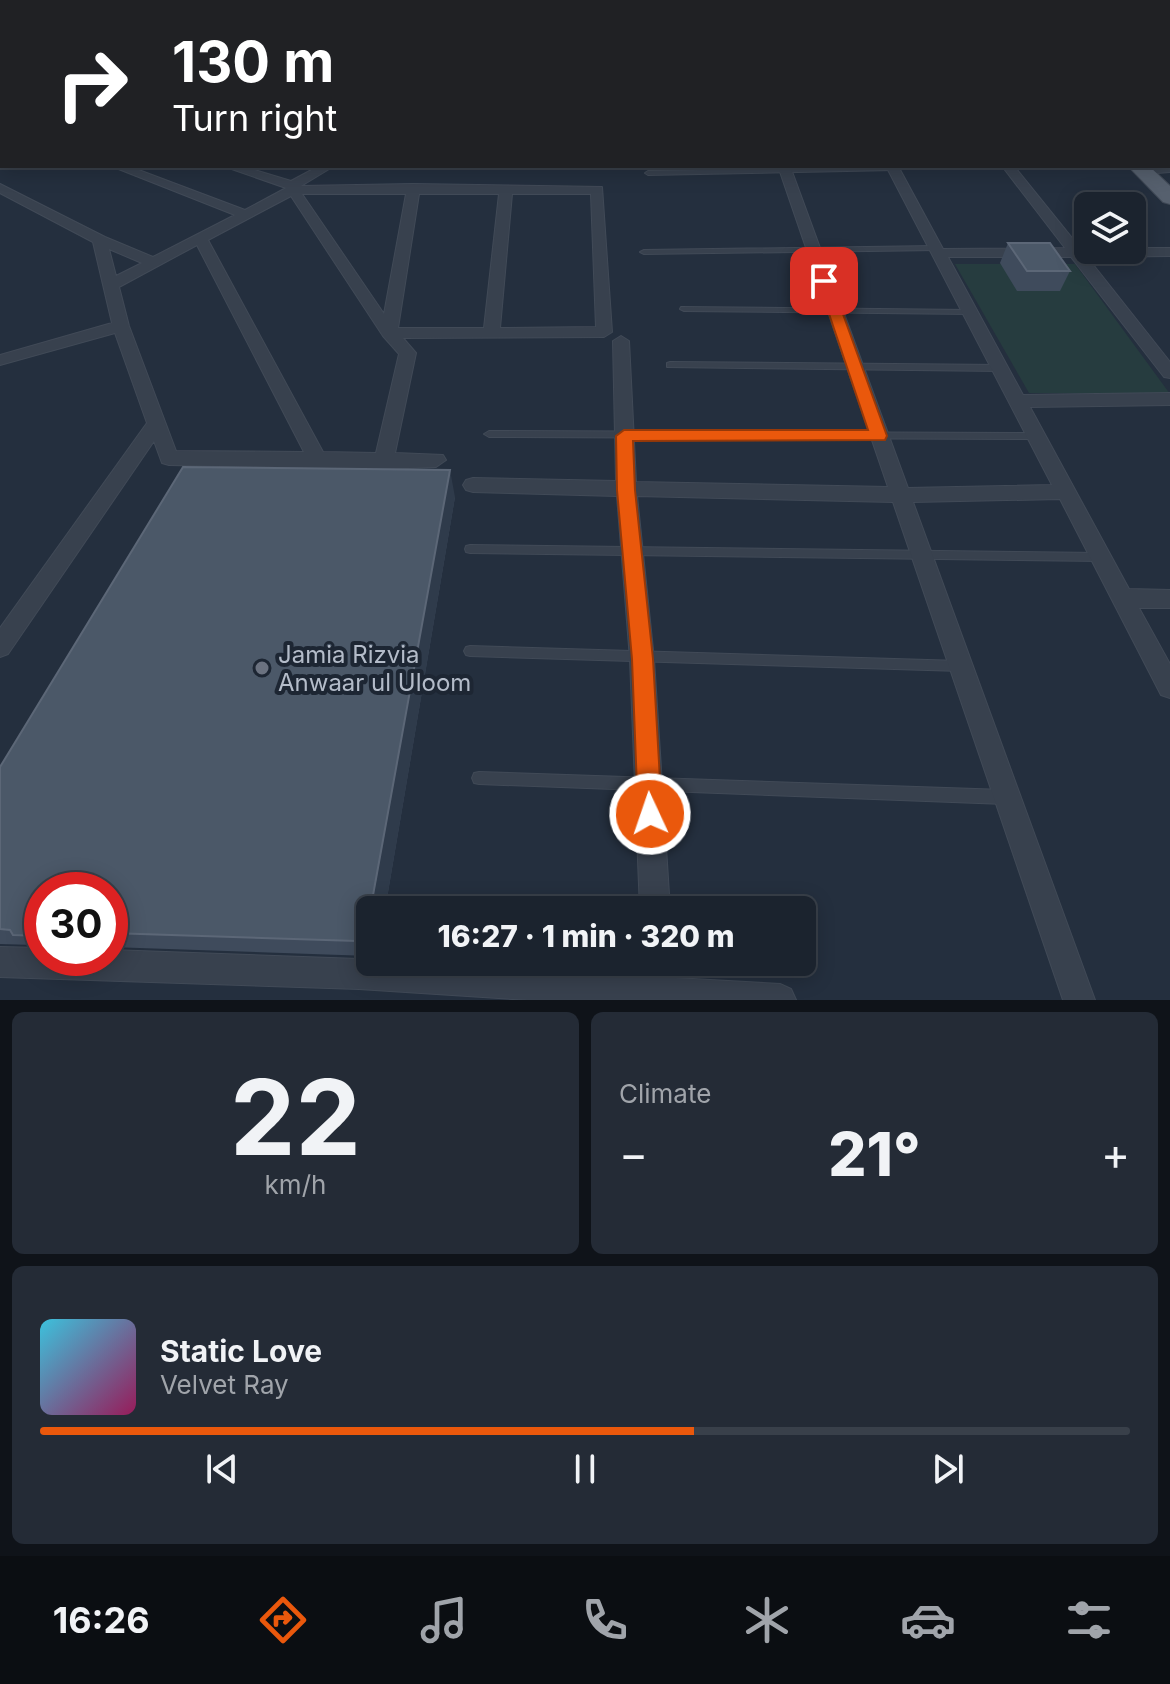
<!DOCTYPE html>
<html lang="en">
<head>
<meta charset="utf-8">
<style>
	body { margin:0; font-family:Inter,sans-serif; background:#242b36; color:#f1f3f6; height:100vh; display:flex; flex-direction:column; font-size:30px; white-space:nowrap }
	* { box-sizing:border-box; margin:0 }
	p { font-size:26px; color:#a0a4aa }
	.icon { flex:none; width:44px; height:44px; fill:none; stroke:currentColor; stroke-width:2; stroke-linecap:round; stroke-linejoin:round }
	.map { position:relative; height:1000px; overflow:hidden }
	.sheet { display:flex; flex-direction:column; gap:12px; padding:12px; background:#0f1319; flex:1 }
	.sheet>* { flex:none }
	.guide { position:absolute; left:0px; top:0px; width:1170px; height:168px; box-shadow:0 4px 20px #0003,0 0 0 2px #39404a; background:#202124; color:#fff; overflow:hidden }
	.buttons { position:absolute; left:1074px; top:192px; display:grid; gap:16px }
	.buttons a { display:grid; place-items:center; width:72px; height:72px; border-radius:12px; background:#1b232e; box-shadow:0 4px 20px #0003,0 0 0 2px #39404a; font-size:40px }
	.speed { position:absolute; left:24px; top:872px; display:flex; gap:16px; font-size:40px; font-weight:700; text-align:center }
	.speed>* { display:grid; place-content:center; width:104px; height:104px; border-radius:50%; background:#1b232e; box-shadow:0 4px 20px #0003,0 0 0 2px #39404a; line-height:1 }
	.speed .limit { border:12px solid #d22; background:#fff; color:#111 }
	.pin { position:absolute; display:grid; place-items:center; width:68px; height:68px; color:#fff; margin:-34px; border-radius:16px; box-shadow:0 4px 12px #0006 }
	.me { position:absolute; width:88px; margin:-44px; rotate:357deg; stroke-linejoin:round; filter:drop-shadow(0 0 6px #0008) }
	.turn { display:flex; align-items:center; gap:28px; height:168px; padding:0 40px; font-size:36px }
	.turn .icon { width:104px; height:104px; stroke-width:2.5 }
	.turn b { display:block; font-size:56px; line-height:68px }
	.big { font-size:60px; font-weight:800; line-height:1.1 }
	.sheet .card { flex:1; display:flex; flex-direction:column; justify-content:center; gap:12px; min-width:0; padding:0 28px; border-radius:12px; background:#242b36 }
	.sheet .dial { align-items:center; gap:0 }
	.dial b { font-size:104px; line-height:1 }
	.song { display:flex; align-items:center; gap:24px }
	.cover { width:96px; height:96px; border-radius:12px; background:linear-gradient(135deg,hsl(190 70% 55%),hsl(330 70% 35%)) }
	.played { height:8px; border-radius:4px; background:linear-gradient(90deg,#ea580c 60%,#39404a 60%) }
	.keys { display:flex; justify-content:space-around; direction:ltr }
	.heat { display:flex; justify-content:space-between; align-items:center; font-size:44px; direction:ltr }
	.sheet .tiles { flex:1; display:grid; gap:12px; grid-template-columns:1fr 1fr }
	.card:last-child { grid-column:span 2 }
	.trip { position:absolute; left:356px; top:896px; width:460px; height:80px; border-radius:12px; background:#1b232e; box-shadow:0 4px 20px #0003,0 0 0 2px #39404a; font-weight:800; line-height:80px; text-align:center }
	.tab-bar { display:flex; height:128px; justify-content:space-around; align-items:center; background:#0b0e12; color:#a0a4aa }
	.tab-bar .icon { width:56px; height:56px }
	.tab-bar .selected { color:#ea580c }
	.tab-bar b { font-size:36px; color:#f1f3f6 }
	.map>svg:first-child { display:block }
	.green { fill:#263c3f }
	.lines { fill:none; stroke-linecap:round; stroke-linejoin:round }
	.service-casing { stroke:#414a57; stroke-width:2 }
	.minor-casing { stroke:#414a57; stroke-width:2 }
	.tertiary-casing { stroke:#414a57; stroke-width:2 }
	.primary-casing { stroke:#414a57; stroke-width:2 }
	.service { fill:#38414e; fill-rule:evenodd }
	.minor { fill:#38414e; fill-rule:evenodd }
	.tertiary { fill:#38414e; fill-rule:evenodd }
	.primary { fill:#56606e; fill-rule:evenodd }
	.wall { fill:#3f4b5c }
	.shaded-wall { fill:#2f3b4b }
	.building { fill:#4b5868; stroke:#5c6777; stroke-width:2 }
	.route { fill:#ea580c; stroke:#983908; stroke-width:2 }
	.worship-dot { fill:#6b7280; stroke:#1d2633; stroke-width:3 }
	.labels { text-anchor:middle; dominant-baseline:central; stroke-width:8; stroke-linejoin:round; paint-order:stroke }
	.poi-label { font-size:24px; fill:#b4bcc9; stroke:#1d2633; text-anchor:start }
</style>
</head>
<body>
<div class="map">
<svg width="1170" height="1000" viewBox="0 0 1170 1000">
	<rect width="100%" height="100%" fill="#242f3e"/>
	<path class="green" d="M 955,264 L 1075,264 L 1170,394 L 1029,393 Z"/>
	<g class="lines">
		<g class="service-casing">
			<path id="service" d="M 893,167 L 895,168 L 895,170 L 648,175 L 645,173 L 648,171 Z
				M 935,246 L 939,248 L 938,250 L 644,254 L 640,252 L 644,250 Z
				M 681,307 L 970,310 L 974,312 L 970,314 L 684,311 L 680,309 Z
				M 670,362 L 999,365 L 1003,368 L 999,371 L 667,367 L 667,363 Z
				M 489,431 L 1035,433 L 1040,436 L 1035,439 L 489,437 L 484,434 Z
				M 470,545 L 1100,553 L 1104,554 L 1105,557 L 1104,560 L 1100,561 L 470,553 L 466,552 L 465,549 L 466,546 Z
				M 470,646 L 961,661 L 965,662 L 967,666 L 965,670 L 961,671 L 470,656 L 466,655 L 464,651 L 466,647 Z
				M 479,772 L 1005,790 L 1010,792 L 1012,797 L 1010,802 L 1005,804 L 479,784 L 474,783 L 472,778 L 474,773 Z"/>
		</g>
		<g class="minor-casing">
			<path id="minor" d="M 47,0 L 60,0 L 62,2 L 49,2 Z
				M 125,0 L 139,0 L 141,2 L 127,2 Z
				M 193,0 L 207,0 L 209,2 L 195,2 Z
				M 264,0 L 278,0 L 280,2 L 266,2 Z
				M 334,0 L 348,0 L 350,2 L 336,2 Z
				M 408,0 L 423,0 L 425,2 L 410,2 Z
				M 474,0 L 489,0 L 491,2 L 476,2 Z
				M 540,0 L 555,0 L 557,2 L 542,2 Z
				M 626,0 L 642,0 L 644,2 L 628,2 Z
				M 679,0 L 696,0 L 698,2 L 681,2 Z
				M 756,0 L 773,0 L 775,2 L 758,2 Z
				M 1170,13 L 1170,22 L 1168,23 L 1168,14 Z
				M 0,19 L 2,19 L 2,25 L 0,25 Z
				M 1168,35 L 1170,35 L 1170,41 L 1168,41 Z
				M 0,49 L 2,49 L 2,55 L 0,55 Z
				M 1168,70 L 1170,70 L 1170,77 L 1168,77 Z
				M 0,79 L 2,79 L 0,87 Z
				M 0,119 L 2,119 L 2,126 L 0,126 Z
				M 1168,133 L 1170,134 L 1170,143 L 1168,142 Z
				M 2,136 L 2,144 L 0,145 L 0,137 Z
				M 1170,164 L 1170,172 L 1157,173 L 1151,169 Z
				M 111,166 L 128,166 L 245,210 L 286,188 L 223,166 L 242,166 L 291,181 L 319,166 L 334,166 L 301,186 L 413,184 L 602,187 L 612,332 L 604,337 L 403,338 L 416,353 L 395,453 L 443,455 L 446,460 L 436,467 L 383,469 L 169,465 L 162,463 L 154,441 L 8,654 L 0,657 L 0,628 L 147,423 L 115,333 L 0,365 L 0,355 L 112,323 L 93,242 L 0,193 L 0,184 L 105,237 L 153,257 L 235,215 ZM 302,194 L 406,194 L 384,314 ZM 419,194 L 499,194 L 484,328 L 398,328 ZM 512,194 L 591,194 L 596,327 L 500,328 ZM 291,196 L 383,336 L 399,354 L 376,453 L 323,452 L 208,240 ZM 197,245 L 304,452 L 176,451 L 129,326 L 119,287 ZM 109,249 L 142,263 L 116,276 Z
				M 778,166 L 790,166 L 908,488 L 1052,485 L 886,166 L 898,166 L 943,249 L 1065,248 L 1002,166 L 1014,166 L 1080,248 L 1170,248 L 1170,256 L 1087,257 L 1170,362 L 1170,378 L 1164,377 L 1071,257 L 948,257 L 1023,395 L 1170,393 L 1170,405 L 1030,407 L 1129,589 L 1170,590 L 1170,608 L 1139,608 L 1170,664 L 1170,698 L 1161,695 L 1060,499 L 913,502 L 1095,1000 L 1063,1000 L 893,502 L 637,496 L 654,659 L 670,910 L 640,910 L 630,659 L 617,496 L 473,492 L 466,490 L 463,485 L 466,480 L 473,478 L 616,481 L 613,341 L 621,336 L 629,341 L 636,482 L 888,487 Z
				M 0,947 L 42,948 L 42,958 L 110,958 L 110,950 L 359,959 L 370,959 L 370,962 L 644,976 L 643,962 L 673,962 L 675,978 L 780,984 L 791,989 L 796,1000 L 528,1000 L 359,989 L 0,977 Z"/>
		</g>
		<g class="tertiary-casing">
			<path id="tertiary" d="M 837,0 L 858,0 L 860,2 L 839,2 Z
				M 864,0 L 886,0 L 888,2 L 866,2 Z"/>
		</g>
		<g class="primary-casing">
			<path id="primary" d="M 1168,53 L 1170,54 L 1170,64 L 1168,63 Z
				M 1128,166 L 1149,166 L 1170,186 L 1170,204 L 1163,202 Z"/>
		</g>
		<use href="#service" class="service"/>
		<use href="#minor" class="minor"/>
		<use href="#tertiary" class="tertiary"/>
		<use href="#primary" class="primary"/>
	</g>
	<path class="wall" d="M 1008,243 L 1070,271 L 1060,291 L 1017,291 L 1000,263 Z
		M 455,497 L 385,910 L 370,910 L 370,956 L 110,947 L 110,890 L 42,890 L 42,948 L 34,945 L 0,944 L 0,767 Z"/>
	<path class="shaded-wall" d="M 450,470 L 455,497 L 385,910 L 371,910 Z
		M 370,914 L 370,951 L 364,945 Z"/>
	<path class="building" d="M 1008,243 L 1050,243 L 1070,271 L 1027,271 Z
		M 183,467 L 450,470 L 364,945 L 357,941 L 110,933 L 110,890 L 42,890 L 42,936 L 13,935 L 10,930 L 0,929 L 0,767 Z"/>
	<path class="route" d="M 824,277 L 831,281 L 887,436 L 885,440 L 633,441 L 635,490 L 653,659 L 662,814 L 659,823 L 650,827 L 641,823 L 638,814 L 632,659 L 617,490 L 616,436 L 624,430 L 868,430 L 818,281 Z"/>
	<circle class="worship-dot" cx="262" cy="668" r="8"/>
	<g class="labels">
		<g class="poi-label">
			<text x="278" y="654">Jamia Rizvia<tspan x="278" dy="28">Anwaar ul Uloom</tspan></text>
		</g>
	</g>
</svg>
<div class="buttons">
<a><svg class="icon" aria-label="layers" viewBox="0 0 24 24"><path d="M12 4l9 5-9 5-9-5zM3 14l9 5 9-5"/></svg></a>
</div>
<div class="speed"><div class="limit">30</div></div>
<div class="pin" style="left:824px;top:281px;background:#d93025"><svg class="icon" aria-label="arrive" viewBox="0 0 24 24"><path d="M6 21V4h12l-3 4 3 4H6"/></svg></div>
<svg class="me" style="left:650px;top:814px" viewBox="-20 -20 40 40"><circle r="17" fill="#ea580c" stroke="#fff" stroke-width="3"/><path d="M0-11L8 9 0 5-8 9z" fill="#fff"/></svg>
<div class="trip">16:27 · 1 min · 320 m</div>
<div class="guide">
<div class="turn"><svg class="icon" aria-label="right" viewBox="0 0 24 24"><path d="M7 20v-9h11M14 6l5 5-5 5"/></svg><div><b>130 m</b>Turn right</div></div>
</div>
</div>
<section class="sheet">
<div class="tiles">
<div class="card dial"><b>22</b><p>km/h</p></div>
<div class="card"><p>Climate</p>
<div class="heat"><a>−</a><b class="big">21°</b><a>+</a></div>
</div>
<div class="card">
<div class="song"><i class="cover"></i><div><b>Static Love</b><p>Velvet Ray</p></div></div>
<div class="played"></div>
<div class="keys"><svg class="icon" aria-label="previous" viewBox="0 0 24 24"><path d="M18 5L8 12l10 7zM5 5v14"/></svg><svg class="icon" aria-label="pause" viewBox="0 0 24 24"><path d="M8 5v14M16 5v14"/></svg><svg class="icon" aria-label="next" viewBox="0 0 24 24"><path d="M6 5l10 7-10 7zM19 5v14"/></svg></div>
</div>
</div>
</section>
<nav class="tab-bar">
<b>16:26</b>
<svg class="icon selected" aria-label="directions" viewBox="0 0 24 24"><path d="M12 3l9 9-9 9-9-9zM9 14v-3h6M13 9l2 2-2 2"/></svg>
<svg class="icon" aria-label="music" viewBox="0 0 24 24"><path d="M9 18V5l10-2v13"/><circle cx="6" cy="18" r="3"/><circle cx="16" cy="16" r="3"/></svg>
<svg class="icon" aria-label="phone" viewBox="0 0 24 24"><path d="M5 4h4l2 5-3 2q2 4 5 5l2-3 5 2v4C11 20 4 13 5 4z"/></svg>
<svg class="icon" aria-label="climate" viewBox="0 0 24 24"><path d="M12 3v18M4 7l16 10M4 17L20 7"/></svg>
<svg class="icon" aria-label="car" viewBox="0 0 24 24"><path d="M5 17H2v-5l4-1 3-4h7l3 4 3 1v5h-3M9 17h6M6 11h13"/><circle cx="7" cy="17" r="2"/><circle cx="17" cy="17" r="2"/></svg>
<svg class="icon" aria-label="filters" viewBox="0 0 24 24"><path d="M4 7h16M4 17h16"/><circle cx="9" cy="7" r="2"/><circle cx="15" cy="17" r="2"/></svg>
</nav>
</body>
</html>
